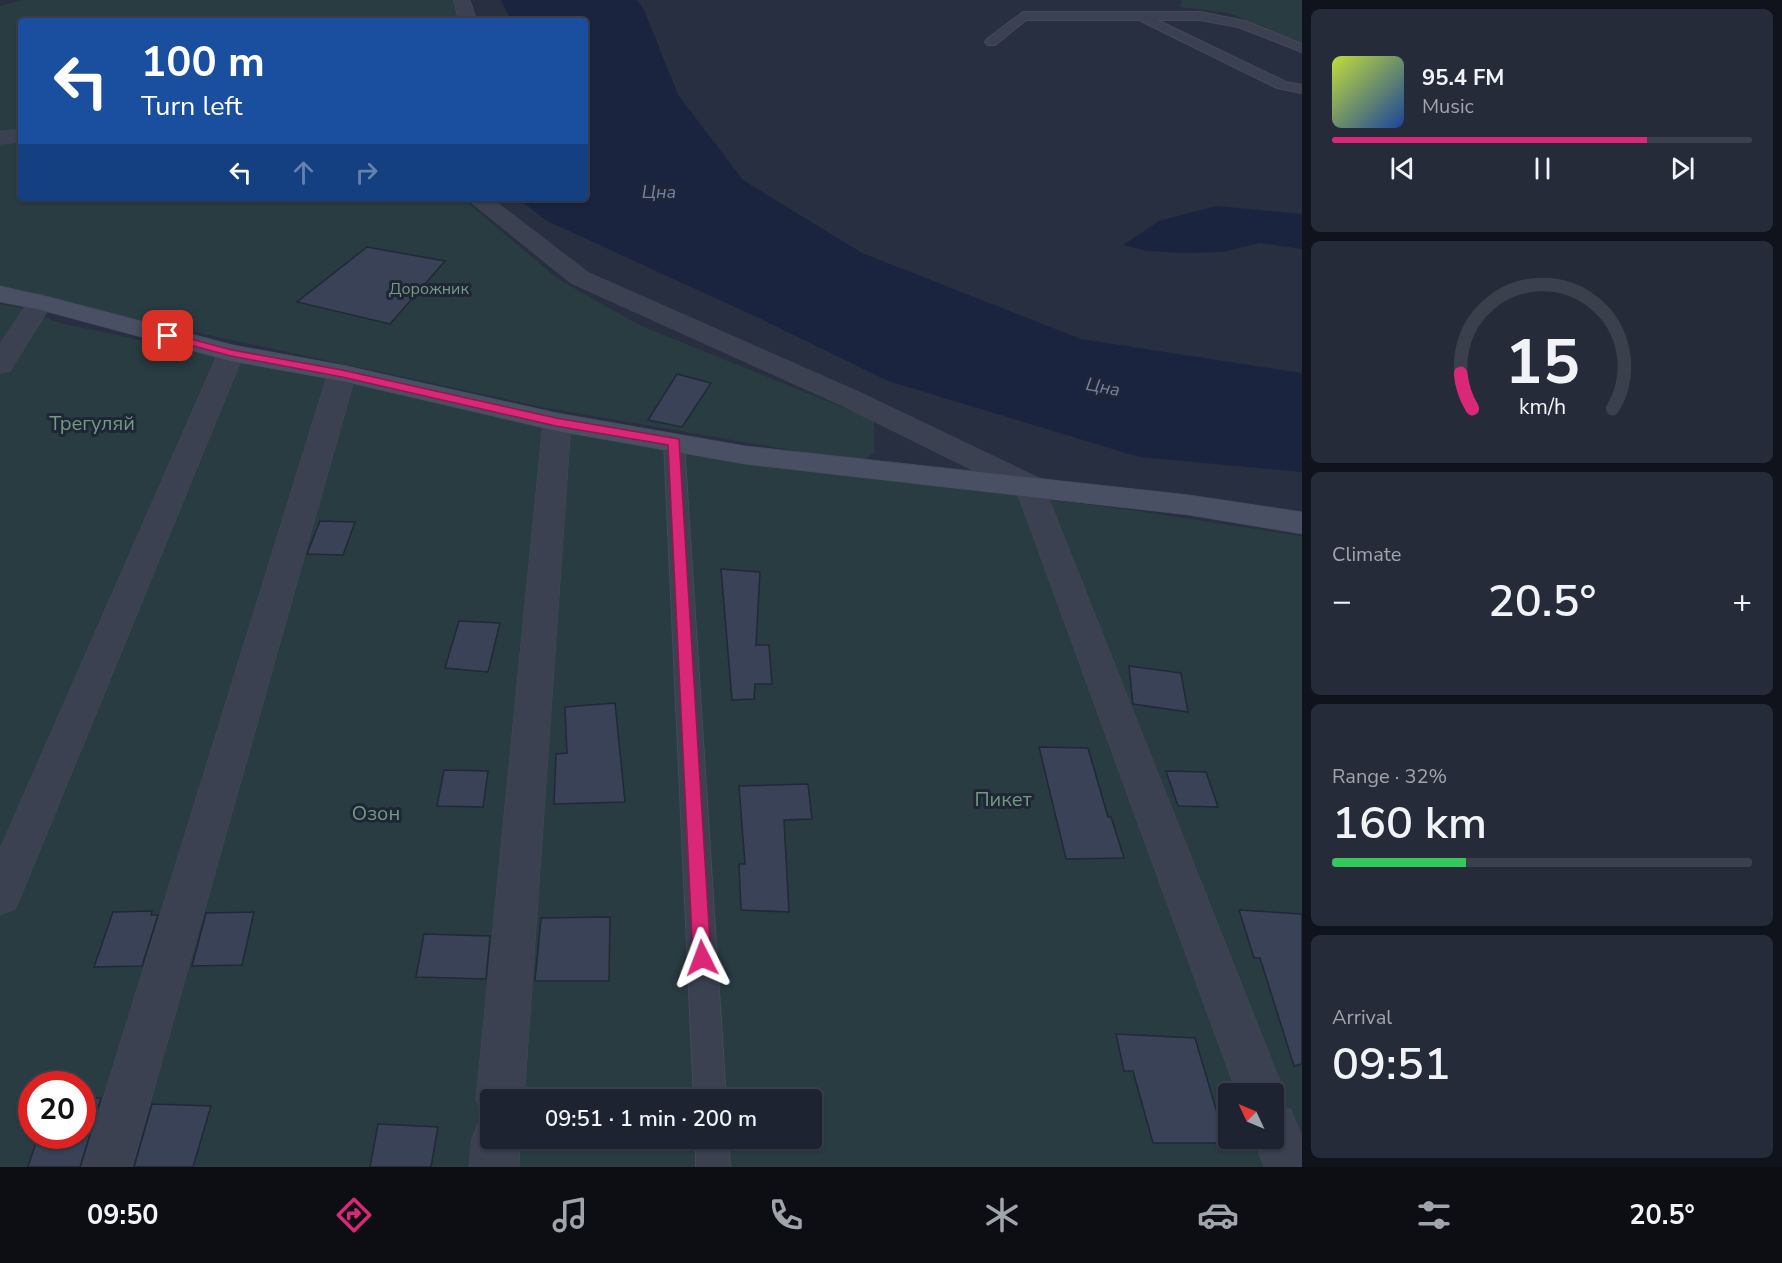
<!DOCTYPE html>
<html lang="en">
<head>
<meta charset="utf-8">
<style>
	body { margin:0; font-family:"Nunito Sans",sans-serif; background:#252b39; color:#f1f3f6; height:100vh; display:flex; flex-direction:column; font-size:22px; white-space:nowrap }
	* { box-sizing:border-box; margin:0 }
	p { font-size:20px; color:#a0a4ab }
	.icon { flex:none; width:33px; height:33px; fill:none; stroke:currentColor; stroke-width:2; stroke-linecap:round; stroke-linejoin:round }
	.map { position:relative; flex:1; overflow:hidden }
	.side { display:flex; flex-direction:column; gap:9px; padding:9px; background:#10131b; width:480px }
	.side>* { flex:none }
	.hud { position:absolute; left:18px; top:18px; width:570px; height:183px; border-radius:6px; box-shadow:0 2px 4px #0004,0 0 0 2px #3b404d; background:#1a4fa0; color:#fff; overflow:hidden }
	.needle { width:39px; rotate:314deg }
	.controls { position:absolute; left:1218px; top:1083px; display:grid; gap:12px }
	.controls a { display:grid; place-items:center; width:66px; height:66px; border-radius:6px; background:#1d2331; box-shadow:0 2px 4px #0004,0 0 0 2px #3b404d; font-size:30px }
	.speed { position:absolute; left:18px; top:1071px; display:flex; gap:12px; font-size:30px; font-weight:700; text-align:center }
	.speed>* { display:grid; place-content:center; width:78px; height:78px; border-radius:50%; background:#1d2331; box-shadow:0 2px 4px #0004,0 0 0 2px #3b404d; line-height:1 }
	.speed .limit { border:9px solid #d22; background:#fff; color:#111 }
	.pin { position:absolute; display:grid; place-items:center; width:51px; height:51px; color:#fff; margin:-26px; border-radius:12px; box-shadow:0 3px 9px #0006 }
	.me { position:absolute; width:66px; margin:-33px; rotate:357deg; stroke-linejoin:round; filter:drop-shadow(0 0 4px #0008) }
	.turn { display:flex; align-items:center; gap:21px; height:126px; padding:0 24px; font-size:27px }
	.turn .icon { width:78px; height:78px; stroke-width:2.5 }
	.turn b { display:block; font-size:42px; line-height:51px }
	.lanes { display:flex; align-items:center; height:57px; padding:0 24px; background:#0003; justify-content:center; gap:30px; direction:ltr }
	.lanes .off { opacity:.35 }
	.big { font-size:45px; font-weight:600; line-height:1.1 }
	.side .card { flex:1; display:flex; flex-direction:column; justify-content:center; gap:9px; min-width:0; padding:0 21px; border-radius:9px; background:#252b39 }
	.side .dial { align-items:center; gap:0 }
	.dial svg { height:156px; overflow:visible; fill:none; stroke:#3b404d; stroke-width:7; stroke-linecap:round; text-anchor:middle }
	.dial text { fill:#f1f3f6; stroke:none }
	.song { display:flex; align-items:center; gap:18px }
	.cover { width:72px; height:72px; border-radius:9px; background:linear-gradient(135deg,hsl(70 70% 55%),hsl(220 70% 35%)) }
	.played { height:6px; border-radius:3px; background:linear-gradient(90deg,#db2777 75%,#3b404d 75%) }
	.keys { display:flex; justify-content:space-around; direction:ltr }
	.heat { display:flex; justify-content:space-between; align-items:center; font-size:33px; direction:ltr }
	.charge { height:9px; border-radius:4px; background:linear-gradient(90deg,#34c759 32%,#3b404d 0) }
	.trip { position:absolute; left:480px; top:1089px; width:342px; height:60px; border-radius:6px; background:#1d2331; box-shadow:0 2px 4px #0004,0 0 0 2px #3b404d; font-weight:600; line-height:60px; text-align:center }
	.menu { display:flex; height:96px; justify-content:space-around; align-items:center; background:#0c0e14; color:#a0a4ab }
	.menu .icon { width:42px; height:42px }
	.menu .on { color:#db2777 }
	.menu b { font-size:27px; color:#f1f3f6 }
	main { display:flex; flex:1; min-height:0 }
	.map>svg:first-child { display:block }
	.green { fill:#293c42; fill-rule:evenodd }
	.water { fill:#1a243f }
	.building { fill:#394257; stroke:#222838; stroke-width:1.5 }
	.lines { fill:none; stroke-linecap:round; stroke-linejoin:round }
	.lane-casing { stroke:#454a5a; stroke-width:2 }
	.street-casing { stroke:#454a5a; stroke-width:1 }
	.secondary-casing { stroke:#454a5a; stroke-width:1 }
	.lane { fill:#3b4151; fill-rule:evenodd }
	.street { fill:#3b4151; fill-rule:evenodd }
	.secondary { fill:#495064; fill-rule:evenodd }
	.route { fill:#db2777; stroke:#8e194d; stroke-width:1.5 }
	.labels { text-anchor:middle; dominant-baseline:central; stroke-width:6; stroke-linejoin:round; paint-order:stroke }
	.far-park-label { font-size:16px; fill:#709b7f; stroke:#202636 }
	.far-water-label { font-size:18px; font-style:italic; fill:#7283a9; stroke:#202636 }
	.park-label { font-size:20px; fill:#709b7f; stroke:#202636 }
</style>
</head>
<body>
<main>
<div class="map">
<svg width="1302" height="1167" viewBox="0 0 1302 1167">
	<rect width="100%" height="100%" fill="#272f41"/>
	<path class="green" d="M 23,0 L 465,0 L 476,21 L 21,21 L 21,131 L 0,133 L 0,6 Z
		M 1182,0 L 1302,0 L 1302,44 L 1229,13 L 1180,7 Z
		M 21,140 L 21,198 L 462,198 L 558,279 L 641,326 L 874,420 L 874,453 L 860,462 L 547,408 L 0,290 L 0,142 Z
		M 0,304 L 21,308 L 60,323 L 220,357 L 0,865 Z
		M 239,359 L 669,451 L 700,1099 L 490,1100 L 490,1138 L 702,1139 L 703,1167 L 0,1167 L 0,909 ZM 32,1084 L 82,1084 L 82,1136 L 32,1136 Z
		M 682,452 L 1131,510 L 1302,536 L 1302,1167 L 727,1167 L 725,1139 L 812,1138 L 812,1100 L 723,1099 ZM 1228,1094 L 1274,1094 L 1274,1138 L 1228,1138 Z"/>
	<path class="water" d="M 501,0 L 637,0 L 644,10 L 678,95 L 743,180 L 862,253 L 1081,339 L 1302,373 L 1302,472 L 1139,457 L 888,381 L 759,318 L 547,221 L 517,198 L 585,198 L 585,21 L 511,21 Z
		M 1216,206 L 1302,214 L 1302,249 L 1260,243 L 1223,252 L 1184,253 L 1147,251 L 1123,245 L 1159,221 Z"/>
	<path class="building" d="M 367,247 L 445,261 L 390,324 L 297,302 Z
		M 677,374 L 711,383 L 682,427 L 648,420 Z
		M 320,521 L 355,522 L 343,555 L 307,554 Z
		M 721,569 L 760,572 L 756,645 L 769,645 L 772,684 L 755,684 L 754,699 L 732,700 Z
		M 459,621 L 500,623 L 488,672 L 445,668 Z
		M 1129,666 L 1181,673 L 1188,712 L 1133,704 Z
		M 615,703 L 625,802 L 554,804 L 556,754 L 567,753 L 565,707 Z
		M 1039,747 L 1088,748 L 1108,817 L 1111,817 L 1124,858 L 1066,859 Z
		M 444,770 L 488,771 L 483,807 L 437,806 Z
		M 1166,771 L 1206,772 L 1218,807 L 1178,806 Z
		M 808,784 L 812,819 L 784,820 L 789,912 L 741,910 L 739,864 L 745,864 L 739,786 Z
		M 1239,910 L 1302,914 L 1302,1064 L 1294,1066 L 1260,958 L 1254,958 Z
		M 152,911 L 151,915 L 158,915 L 142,966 L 94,967 L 113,912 Z
		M 254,912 L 242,965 L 192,966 L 206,913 Z
		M 610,917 L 609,981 L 535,981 L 541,918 Z
		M 424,934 L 490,936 L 486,979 L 416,977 Z
		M 1116,1034 L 1195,1038 L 1226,1143 L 1153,1143 L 1133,1071 L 1124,1071 Z
		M 82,1098 L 101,1098 L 80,1167 L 28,1167 L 38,1136 L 82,1136 Z
		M 152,1104 L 211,1106 L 193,1167 L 134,1167 Z
		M 378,1124 L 438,1127 L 431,1167 L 370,1167 Z"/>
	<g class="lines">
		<g class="lane-casing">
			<path id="lane" d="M 1023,12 L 1200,12 L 1245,21 L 1302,44 L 1302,52 L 1238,27 L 1200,20 L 1157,20 L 1286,82 L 1302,85 L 1302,93 L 1277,88 L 1139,20 L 1026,20 L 995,45 L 987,45 L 985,42 L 987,39 Z
				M 674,436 L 681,438 L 684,442 L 726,1100 L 694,1100 L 664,442 L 667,438 Z
				M 696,1138 L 728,1138 L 730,1167 L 696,1167 Z"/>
		</g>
		<g class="street-casing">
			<path id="street" d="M 454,0 L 470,0 L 477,21 L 459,21 Z
				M 21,130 L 21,142 L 0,144 L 0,132 Z
				M 466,198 L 491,198 L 589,273 L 861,393 L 1041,479 L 1285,1094 L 1280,1105 L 1291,1110 L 1302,1137 L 1302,1167 L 1264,1167 L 1254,1138 L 1274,1138 L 1274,1094 L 1237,1094 L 1017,492 L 841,405 L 571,283 Z
				M 40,294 L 49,297 L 53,302 L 10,371 L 0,373 L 0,344 L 31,297 Z
				M 231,345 L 240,347 L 244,353 L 21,896 L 15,909 L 0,915 L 0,849 L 218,353 L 222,347 Z
				M 342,365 L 352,367 L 356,373 L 132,1167 L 82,1167 L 328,373 L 332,367 Z
				M 557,413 L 567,416 L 571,422 L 524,1100 L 490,1100 L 490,1138 L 520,1138 L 519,1167 L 469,1167 L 472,1138 L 479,1121 L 486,1118 L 483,1117 L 476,1100 L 543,422 L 547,416 Z"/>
		</g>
		<g class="secondary-casing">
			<path id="secondary" d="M 0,286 L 49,297 L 233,345 L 342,365 L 557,413 L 745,446 L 1189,495 L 1302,512 L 1302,534 L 1189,515 L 745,464 L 557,431 L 342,381 L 231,361 L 37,309 L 0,302 Z"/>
		</g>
		<use href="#lane" class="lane"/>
		<use href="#street" class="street"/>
		<use href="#secondary" class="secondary"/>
	</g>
	<path class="route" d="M 168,333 L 232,350 L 342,370 L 556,418 L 679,439 L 711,958 L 708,964 L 702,967 L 696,964 L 693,958 L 668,445 L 556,426 L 342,377 L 231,356 L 164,338 L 162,336 Z"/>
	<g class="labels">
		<g class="far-park-label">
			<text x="429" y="289">Дорожник</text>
		</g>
		<g class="far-water-label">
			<text x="659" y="192">Цна</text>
			<text transform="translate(1103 387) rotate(11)">Цна</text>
		</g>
		<g class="park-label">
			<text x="92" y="423">Трегуляй</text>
			<text x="1003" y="799">Пикет</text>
			<text x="376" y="813">Озон</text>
		</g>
	</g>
</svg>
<div class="controls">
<a><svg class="needle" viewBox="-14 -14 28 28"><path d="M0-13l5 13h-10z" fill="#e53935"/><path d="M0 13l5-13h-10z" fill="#a0a4ab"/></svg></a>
</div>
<div class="speed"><div class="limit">20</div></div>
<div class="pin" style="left:168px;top:336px;background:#d93025"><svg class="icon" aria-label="arrive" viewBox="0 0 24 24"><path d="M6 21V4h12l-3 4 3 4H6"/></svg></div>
<svg class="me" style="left:702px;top:958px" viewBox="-20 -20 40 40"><path d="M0-17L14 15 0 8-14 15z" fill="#db2777" stroke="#fff" stroke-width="4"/></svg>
<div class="trip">09:51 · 1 min · 200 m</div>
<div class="hud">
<div class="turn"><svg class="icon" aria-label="left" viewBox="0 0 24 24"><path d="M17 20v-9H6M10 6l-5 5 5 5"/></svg><div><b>100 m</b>Turn left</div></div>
<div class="lanes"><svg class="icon" aria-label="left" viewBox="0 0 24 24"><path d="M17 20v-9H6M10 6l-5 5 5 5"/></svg><svg class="icon off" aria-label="ahead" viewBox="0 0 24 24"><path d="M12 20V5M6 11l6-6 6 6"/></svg><svg class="icon off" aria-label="right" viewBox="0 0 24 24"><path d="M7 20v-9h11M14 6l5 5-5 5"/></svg></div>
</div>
</div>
<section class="side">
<div class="card">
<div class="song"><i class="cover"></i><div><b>95.4 FM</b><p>Music</p></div></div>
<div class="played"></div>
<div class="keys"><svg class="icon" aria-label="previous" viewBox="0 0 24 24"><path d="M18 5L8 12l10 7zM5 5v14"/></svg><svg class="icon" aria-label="pause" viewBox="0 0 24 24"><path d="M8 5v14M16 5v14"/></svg><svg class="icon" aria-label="next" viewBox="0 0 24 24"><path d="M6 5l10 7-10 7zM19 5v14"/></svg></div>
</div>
<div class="card dial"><svg viewBox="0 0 100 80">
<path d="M14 69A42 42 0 1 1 86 69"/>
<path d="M14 69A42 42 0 0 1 8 51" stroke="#db2777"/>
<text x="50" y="56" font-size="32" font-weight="700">15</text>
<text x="50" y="72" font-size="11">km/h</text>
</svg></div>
<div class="card"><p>Climate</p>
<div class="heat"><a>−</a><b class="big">20.5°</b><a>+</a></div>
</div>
<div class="card"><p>Range · 32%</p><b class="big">160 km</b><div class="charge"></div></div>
<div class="card"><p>Arrival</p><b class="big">09:51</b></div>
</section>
</main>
<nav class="menu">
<b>09:50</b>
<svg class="icon on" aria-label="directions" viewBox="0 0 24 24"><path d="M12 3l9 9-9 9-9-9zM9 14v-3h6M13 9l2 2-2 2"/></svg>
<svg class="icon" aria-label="music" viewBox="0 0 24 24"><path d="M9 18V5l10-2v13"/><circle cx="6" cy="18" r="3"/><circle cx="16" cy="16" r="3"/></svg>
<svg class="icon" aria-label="phone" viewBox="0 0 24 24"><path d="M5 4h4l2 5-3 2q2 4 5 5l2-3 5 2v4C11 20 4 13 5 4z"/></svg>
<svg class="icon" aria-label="climate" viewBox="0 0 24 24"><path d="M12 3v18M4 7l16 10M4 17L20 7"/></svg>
<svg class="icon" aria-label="car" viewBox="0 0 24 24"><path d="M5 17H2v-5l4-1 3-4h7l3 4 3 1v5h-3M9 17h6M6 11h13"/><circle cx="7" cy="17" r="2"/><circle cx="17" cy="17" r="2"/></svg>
<svg class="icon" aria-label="filters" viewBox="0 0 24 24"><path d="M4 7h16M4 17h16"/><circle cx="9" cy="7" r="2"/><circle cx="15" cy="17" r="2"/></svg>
<b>20.5°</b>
</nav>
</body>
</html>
